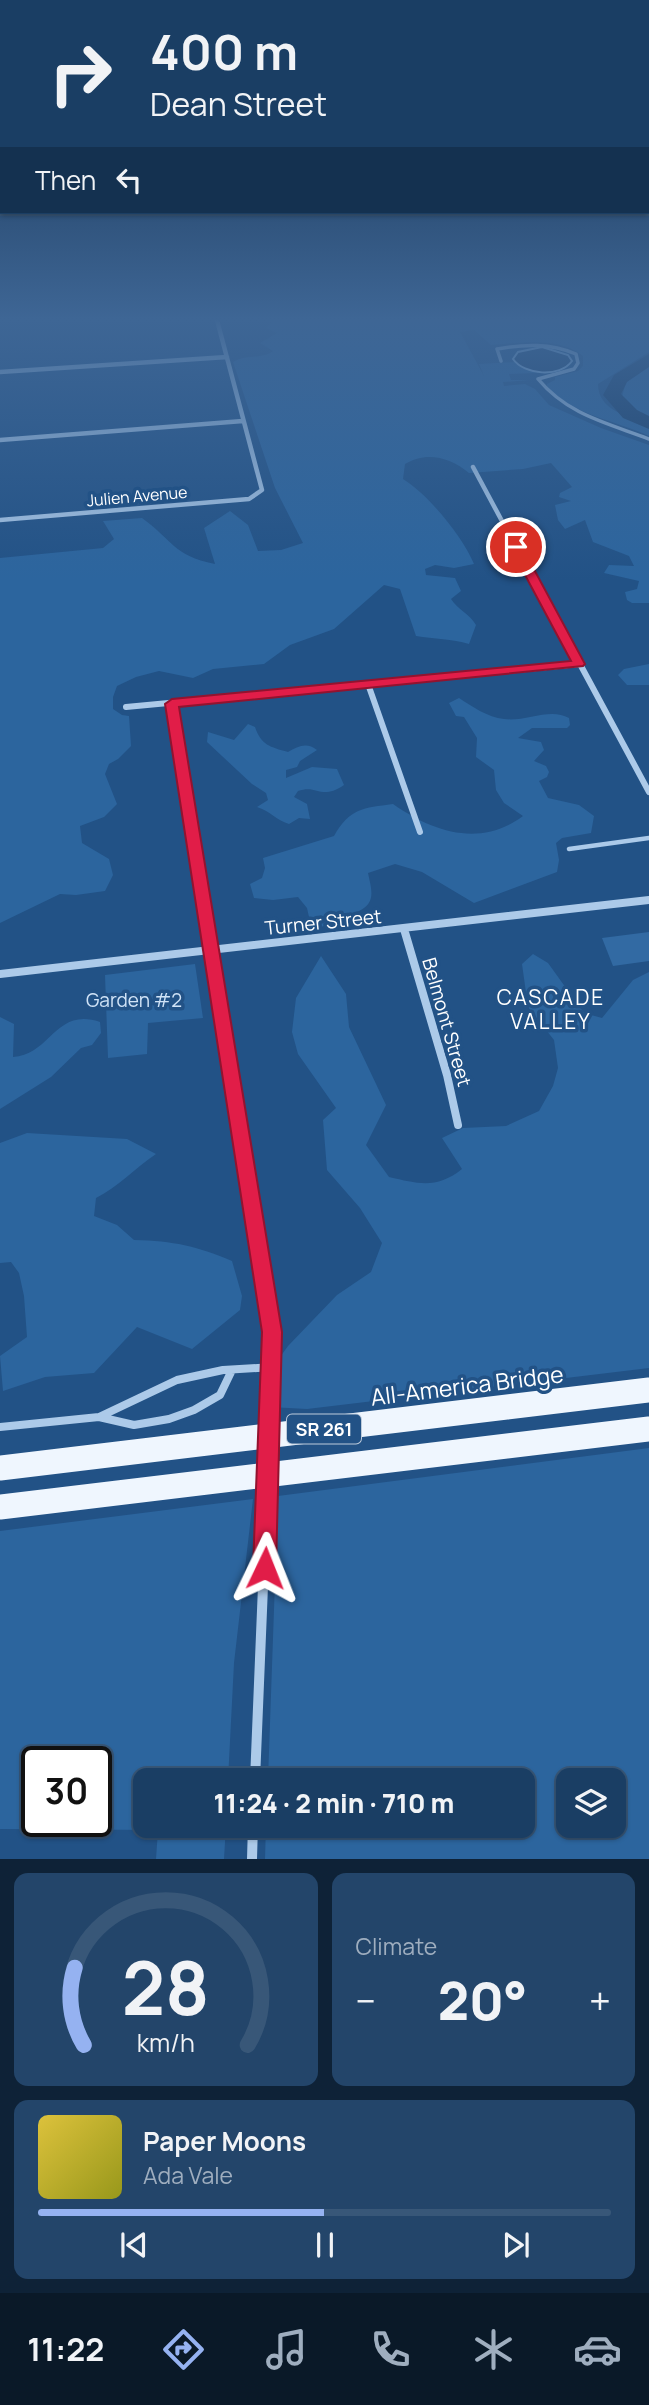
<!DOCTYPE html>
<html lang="en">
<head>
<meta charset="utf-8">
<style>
	body { margin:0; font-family:Manrope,sans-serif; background:#23456a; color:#f1f3f6; height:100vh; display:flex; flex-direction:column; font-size:26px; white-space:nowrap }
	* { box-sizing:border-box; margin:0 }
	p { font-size:23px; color:#9faebf }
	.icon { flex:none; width:38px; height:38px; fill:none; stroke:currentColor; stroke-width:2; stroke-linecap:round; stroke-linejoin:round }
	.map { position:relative; height:1859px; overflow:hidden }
	.details { display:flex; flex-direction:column; gap:14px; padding:14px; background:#0e2237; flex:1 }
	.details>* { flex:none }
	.hud { position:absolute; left:0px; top:0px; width:649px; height:214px; box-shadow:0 2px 5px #0004,0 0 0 2px #385778; background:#1a3e64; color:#f1f3f6; overflow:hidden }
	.buttons { position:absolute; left:556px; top:1768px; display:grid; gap:14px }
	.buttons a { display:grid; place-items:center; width:70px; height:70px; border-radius:14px; background:#1a3e64; box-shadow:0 2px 5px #0004,0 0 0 2px #385778; font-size:35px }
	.speed { position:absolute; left:21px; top:1746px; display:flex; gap:14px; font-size:35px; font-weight:700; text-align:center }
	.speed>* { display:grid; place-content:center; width:91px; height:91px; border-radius:50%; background:#1a3e64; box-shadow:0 2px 5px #0004,0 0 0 2px #385778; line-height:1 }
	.speed .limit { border:4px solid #111; border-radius:10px; background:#fff; color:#111 }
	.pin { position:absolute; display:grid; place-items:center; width:60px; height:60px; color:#fff; margin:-30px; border:4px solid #fff; border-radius:50%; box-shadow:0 2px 7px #0007 }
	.me { position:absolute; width:77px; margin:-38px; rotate:2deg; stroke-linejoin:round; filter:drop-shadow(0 0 5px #0008) }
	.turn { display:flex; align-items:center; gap:24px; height:147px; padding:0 35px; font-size:32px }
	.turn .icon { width:91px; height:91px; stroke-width:2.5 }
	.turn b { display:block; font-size:49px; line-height:60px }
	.then { display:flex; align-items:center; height:66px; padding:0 35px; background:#0003; gap:14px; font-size:26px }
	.big { font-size:52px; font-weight:800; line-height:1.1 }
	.details .widget { flex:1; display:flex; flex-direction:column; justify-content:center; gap:10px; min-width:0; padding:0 24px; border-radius:14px; background:#23456a }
	.details .dial { align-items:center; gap:0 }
	.dial svg { height:182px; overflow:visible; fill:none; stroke:#385778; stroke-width:7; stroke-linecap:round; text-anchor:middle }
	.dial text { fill:#f1f3f6; stroke:none }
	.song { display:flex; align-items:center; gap:21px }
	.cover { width:84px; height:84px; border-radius:10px; background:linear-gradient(135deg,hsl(50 70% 55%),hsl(60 70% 35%)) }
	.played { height:7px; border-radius:4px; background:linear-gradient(90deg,#95b2f1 50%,#385778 50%) }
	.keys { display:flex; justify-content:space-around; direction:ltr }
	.heat { display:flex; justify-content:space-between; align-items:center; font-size:38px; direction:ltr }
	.details .tiles { flex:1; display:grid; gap:14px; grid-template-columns:1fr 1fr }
	.widget:last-child { grid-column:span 2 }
	.trip { position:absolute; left:133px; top:1768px; width:402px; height:70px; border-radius:14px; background:#1a3e64; box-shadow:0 2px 5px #0004,0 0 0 2px #385778; font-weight:800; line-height:70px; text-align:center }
	.dock { display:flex; height:112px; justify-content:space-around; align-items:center; background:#0a1928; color:#9faebf }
	.dock .icon { width:49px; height:49px }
	.dock .active { color:#95b2f1 }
	.dock b { font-size:32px; color:#f1f3f6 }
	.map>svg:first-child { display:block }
	.green { fill:#2c659e; fill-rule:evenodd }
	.water { fill:#173c66; stroke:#9fc6eb; stroke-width:2 }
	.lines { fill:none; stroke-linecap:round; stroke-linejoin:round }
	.river { fill:#173c66; fill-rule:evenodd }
	.building { fill:#326aa3 }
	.service-far2 { stroke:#accae9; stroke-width:3.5 }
	.service-far1 { stroke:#accae9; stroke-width:4.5 }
	.service { stroke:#accae9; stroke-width:8 }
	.minor-far3 { stroke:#accae9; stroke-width:4.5 }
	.minor-far2 { stroke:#accae9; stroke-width:6 }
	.minor-far1 { stroke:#accae9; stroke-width:8 }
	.minor { stroke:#accae9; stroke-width:10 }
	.primary-bridge { stroke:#eff6fe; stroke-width:25 }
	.route { fill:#e11d48; stroke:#92132f; stroke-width:2 }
	.labels { text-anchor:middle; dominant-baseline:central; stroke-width:7; stroke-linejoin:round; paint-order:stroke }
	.far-street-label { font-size:16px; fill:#fff; stroke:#225286 }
	.shield { fill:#225286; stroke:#bdcbdb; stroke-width:2 }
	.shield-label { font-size:18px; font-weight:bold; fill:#fff }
	.street-label { font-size:19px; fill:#fff; stroke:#225286 }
	.park-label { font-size:19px; fill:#d0e3f7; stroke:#225286 }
	.neighbourhood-label { font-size:21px; letter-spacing:2px; fill:#fff; stroke:#225286 }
	.near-street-label { font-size:23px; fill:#fff; stroke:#225286 }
</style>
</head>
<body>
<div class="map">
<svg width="649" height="1859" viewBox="0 0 649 1859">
	<rect width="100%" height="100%" fill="#225286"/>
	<path class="green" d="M 273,320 L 649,320 L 649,352 L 598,384 C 598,411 629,416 649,425 L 649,436 C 609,418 582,418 547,388 L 547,384 L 555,380 L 555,377 L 578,371 L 583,366 L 583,356 C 558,336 521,343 491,345 L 474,330 L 460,332 L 484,376 L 479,364 L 515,362 L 536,373 L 509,374 L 511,380 L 530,380 L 503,382 L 504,386 L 525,384 L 535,389 L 549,405 L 601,428 L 649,445 L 649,603 L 632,603 L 627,600 L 625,592 L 637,589 L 639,581 L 604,573 L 609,565 L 634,566 L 629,556 L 593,542 L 585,520 L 565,529 L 558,520 L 555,505 L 571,501 L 559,497 L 560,493 L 572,487 L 551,463 L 523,469 L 469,473 C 450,457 426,451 405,464 L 403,479 C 428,494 463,537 474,564 L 454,568 L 435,565 L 425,569 L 426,575 L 455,578 L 461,591 L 451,599 C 458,610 469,613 476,625 L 469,644 C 452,639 434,639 416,636 L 400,589 L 384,585 L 334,629 L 290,645 L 264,664 L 213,669 L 193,678 L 159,671 L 136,677 L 117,686 L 113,697 L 113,709 L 122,715 L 129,716 L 131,746 L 118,759 L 109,764 L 105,774 L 117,804 L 104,817 L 80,826 L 82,843 L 109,859 L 113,875 L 105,891 L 76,895 L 60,894 L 0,923 L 0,558 L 103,548 L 114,539 L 103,521 L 142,518 C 174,541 172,555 215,564 L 204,528 L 230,511 L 248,525 L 258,551 L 281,550 L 303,543 L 275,488 L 233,362 C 246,354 261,360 273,351 L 260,343 L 277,333 L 266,328 Z
		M 649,363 L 649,417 L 631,409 L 621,400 L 627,379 Z
		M 649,664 L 649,685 L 627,685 L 618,675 L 624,669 Z
		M 459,698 C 473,707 487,717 504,719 C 526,722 550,707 569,718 L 570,725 L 567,728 L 532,728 L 518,738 L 541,742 L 544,750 L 534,761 L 546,766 L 549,772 L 547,777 L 539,781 L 548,798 L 579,805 L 594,816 L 591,833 L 562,838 L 556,843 L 559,860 L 557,872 L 474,903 L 422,872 L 395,864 L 368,873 C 371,888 377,903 359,911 C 354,913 348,913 343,916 C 321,926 328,928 302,929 L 309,917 L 307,908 L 298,897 L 273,900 L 254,898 L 250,884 L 262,878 L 265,868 L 263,858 L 334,836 C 350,808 363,808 393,804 C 433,832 480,848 523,816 L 504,803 L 496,790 L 494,770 L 476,757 L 477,738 L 464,717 L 456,716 L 449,703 Z
		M 248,724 L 255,727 C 261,745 270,747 288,752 C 298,746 307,742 317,750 L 300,761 L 297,767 L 286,770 L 286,778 L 312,767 L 337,769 L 344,785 C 320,801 318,784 298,791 L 294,797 L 307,804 L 310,819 L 299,818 L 289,824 C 276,820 270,811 257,807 L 268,800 L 266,793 L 252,784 L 207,742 L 208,732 L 234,740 Z
		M 533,954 L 548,963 L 584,1013 L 602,1018 L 633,980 L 649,972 L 649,1368 L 307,1409 L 270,1407 L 273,1367 L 288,1346 L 337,1295 L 371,1272 L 382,1243 L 360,1208 L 327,1170 L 323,1120 L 336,1108 L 298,1054 L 292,1032 L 296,998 L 321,956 L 346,994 L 349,1027 L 386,1105 L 366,1145 L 389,1177 C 419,1184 437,1189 462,1169 L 442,1138 L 463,1128 L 506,1126 L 539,1111 L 553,1086 L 558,1068 L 554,1040 L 528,1007 L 522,964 Z
		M 195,964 L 203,1018 L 148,1023 L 147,1054 L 108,1058 L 105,975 Z
		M 0,1017 L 14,1024 L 13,1057 C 51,1055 55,1007 100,1022 L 101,1033 L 92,1045 L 81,1048 L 51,1077 L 0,1109 Z
		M 27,1133 L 127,1139 L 156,1154 C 135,1168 118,1187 96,1198 L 94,1216 L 117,1225 L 134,1240 C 174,1241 196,1246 232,1261 L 242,1296 L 240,1310 L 192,1349 L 137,1327 L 94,1373 L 45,1377 L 3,1391 L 0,1356 L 27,1337 L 24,1296 L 19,1273 L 11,1262 L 0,1263 L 0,1143 Z
		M 649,1448 L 649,1859 L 265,1859 L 266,1825 L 523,1825 L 523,1780 L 268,1780 L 278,1496 ZM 569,1780 L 614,1780 L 614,1825 L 569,1825 Z
		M 253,1499 L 234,1663 L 228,1780 L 145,1780 L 145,1825 L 226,1825 L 224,1859 L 156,1859 L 158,1830 L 0,1829 L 0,1531 ZM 96,1762 L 96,1822 L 37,1822 L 37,1762 Z"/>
	<path class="water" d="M 542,347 L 568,355 L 572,361 C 560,378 524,375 513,359 L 518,352 Z"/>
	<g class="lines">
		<path class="river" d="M 649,354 L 649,367 L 627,382 L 621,394 L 637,410 L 649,416 L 649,429 L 623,418 L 603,395 L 614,375 Z"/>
	</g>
	<path class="building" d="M 649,932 L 649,961 L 613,966 L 602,938 Z"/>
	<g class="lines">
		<path class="service-far2" d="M 501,361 L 497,349 C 525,344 550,343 576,354 L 578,363 L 574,369 L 538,379 C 568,415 607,423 649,439"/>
		<path class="service-far1" d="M 569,849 L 649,838"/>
		<path class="service" d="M 232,1370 L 220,1395 L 194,1410 L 169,1419 L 134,1425 L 99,1417 L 177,1380 L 223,1370 L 273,1367
			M 0,1427 L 99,1417"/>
		<path class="minor-far3" d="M 0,372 L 227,357
			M 0,440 L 243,421
			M 473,467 L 525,564
			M 0,520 L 249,499 L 262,490 L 217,320"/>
		<path class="minor-far2" d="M 525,562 L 649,792
			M 368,684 L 420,832
			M 172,704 L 201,884
			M 126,707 L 579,664"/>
		<path class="minor-far1" d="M 201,882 L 268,1305
			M 404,929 L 447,1075 L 458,1125
			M 0,974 L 649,900"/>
		<path class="minor" d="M 268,1304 L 274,1347 L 269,1429
			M 255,1780 L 269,1441
			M 252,1859 L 253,1825"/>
		<path class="primary-bridge" d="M 0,1468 L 649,1390
			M 0,1507 L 649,1429"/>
	</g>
	<linearGradient id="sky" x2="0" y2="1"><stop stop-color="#132d4a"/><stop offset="0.55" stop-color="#3e6695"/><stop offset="1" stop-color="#3e6695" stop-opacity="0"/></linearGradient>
	<rect width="649" height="580" fill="url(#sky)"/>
	<path class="route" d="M 516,544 L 522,547 L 585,664 L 583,666 L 179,707 L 282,1332 L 276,1568 L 273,1576 L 265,1579 L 257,1576 L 253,1568 L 262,1332 L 165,704 L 172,699 L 571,661 L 510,547 Z"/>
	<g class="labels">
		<g class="far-street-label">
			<text transform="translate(137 496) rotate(-5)">Julien Avenue</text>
		</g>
		<rect class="shield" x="287" y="1414.5" width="74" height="29" rx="5"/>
		<g class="shield-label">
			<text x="324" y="1429">SR 261</text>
		</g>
		<g class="street-label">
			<text transform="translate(323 922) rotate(-6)">Turner Street</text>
			<text transform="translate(447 1022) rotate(74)">Belmont Street</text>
		</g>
		<g class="park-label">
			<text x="134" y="1000">Garden #2</text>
		</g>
		<g class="neighbourhood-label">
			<text x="551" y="997">CASCADE<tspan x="551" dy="24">VALLEY</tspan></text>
		</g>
		<g class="near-street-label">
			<text transform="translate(467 1385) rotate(-7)">All-America Bridge</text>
		</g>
	</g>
</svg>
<div class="buttons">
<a><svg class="icon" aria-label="layers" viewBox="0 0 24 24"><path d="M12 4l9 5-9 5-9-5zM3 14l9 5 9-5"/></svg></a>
</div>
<div class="speed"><div class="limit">30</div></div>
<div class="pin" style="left:516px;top:547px;background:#d93025"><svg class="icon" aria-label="arrive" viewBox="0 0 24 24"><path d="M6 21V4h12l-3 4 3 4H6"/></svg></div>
<svg class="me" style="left:265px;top:1568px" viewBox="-20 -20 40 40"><path d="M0-17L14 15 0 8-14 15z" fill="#e11d48" stroke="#fff" stroke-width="4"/></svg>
<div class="trip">11:24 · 2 min · 710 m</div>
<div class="hud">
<div class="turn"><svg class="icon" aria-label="right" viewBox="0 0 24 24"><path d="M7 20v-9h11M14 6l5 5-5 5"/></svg><div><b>400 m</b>Dean Street</div></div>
<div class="then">Then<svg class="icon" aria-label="left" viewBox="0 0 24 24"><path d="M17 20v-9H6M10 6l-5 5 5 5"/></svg></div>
</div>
</div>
<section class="details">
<div class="tiles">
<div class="widget dial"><svg viewBox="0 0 100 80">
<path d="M14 69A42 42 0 1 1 86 69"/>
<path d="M14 69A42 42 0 0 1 10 35" stroke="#95b2f1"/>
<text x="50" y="56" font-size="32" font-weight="700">28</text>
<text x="50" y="72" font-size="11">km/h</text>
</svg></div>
<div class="widget"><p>Climate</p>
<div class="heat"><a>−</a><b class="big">20°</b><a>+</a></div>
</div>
<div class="widget">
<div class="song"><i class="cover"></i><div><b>Paper Moons</b><p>Ada Vale</p></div></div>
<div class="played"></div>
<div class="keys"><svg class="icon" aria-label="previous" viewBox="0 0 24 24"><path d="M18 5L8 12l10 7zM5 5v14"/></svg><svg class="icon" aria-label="pause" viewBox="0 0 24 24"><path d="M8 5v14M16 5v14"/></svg><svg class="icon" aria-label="next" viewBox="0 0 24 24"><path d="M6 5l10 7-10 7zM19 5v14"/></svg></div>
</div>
</div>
</section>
<nav class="dock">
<b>11:22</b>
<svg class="icon active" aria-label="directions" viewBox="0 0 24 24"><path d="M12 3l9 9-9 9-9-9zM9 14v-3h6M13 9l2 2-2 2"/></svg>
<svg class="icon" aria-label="music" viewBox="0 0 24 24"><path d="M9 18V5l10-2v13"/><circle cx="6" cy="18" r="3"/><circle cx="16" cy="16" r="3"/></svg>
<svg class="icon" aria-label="phone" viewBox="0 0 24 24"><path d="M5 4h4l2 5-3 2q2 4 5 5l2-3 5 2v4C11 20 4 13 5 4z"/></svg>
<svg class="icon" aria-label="climate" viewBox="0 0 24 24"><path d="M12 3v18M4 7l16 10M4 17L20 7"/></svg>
<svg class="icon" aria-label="car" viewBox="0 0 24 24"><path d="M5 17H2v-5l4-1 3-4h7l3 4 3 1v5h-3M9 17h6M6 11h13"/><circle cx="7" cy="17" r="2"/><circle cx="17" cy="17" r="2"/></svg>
</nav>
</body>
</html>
